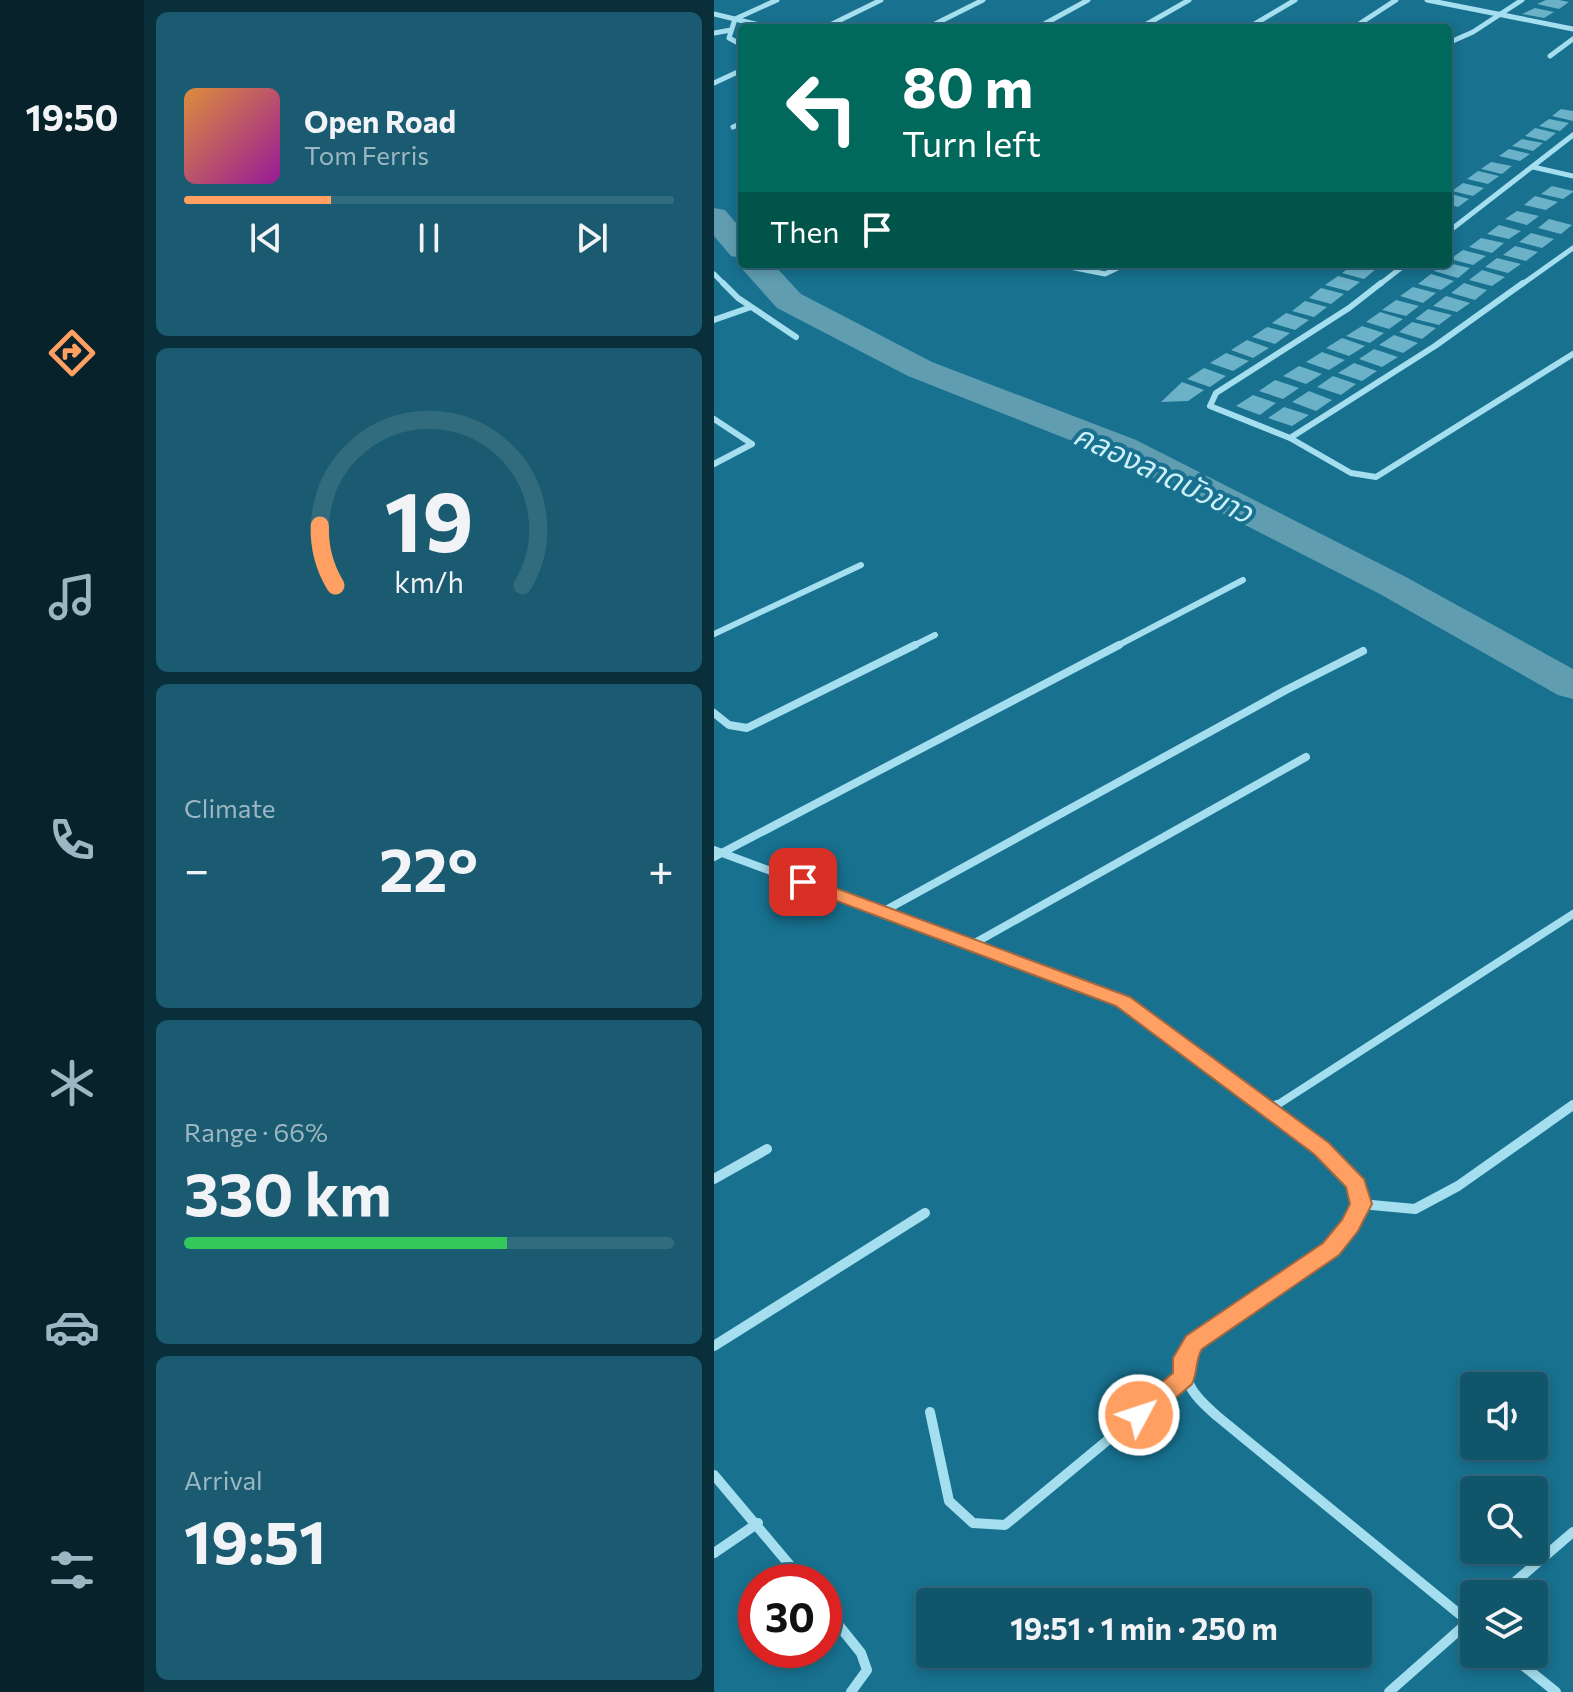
<!DOCTYPE html>
<html lang="en">
<head>
<meta charset="utf-8">
<style>
	body { margin:0; font-family:Commissioner,"Noto Sans Thai",sans-serif; background:#1a5b71; color:#f1f3f6; height:100vh; display:flex; flex-direction:column; font-size:30px; white-space:nowrap }
	* { box-sizing:border-box; margin:0 }
	p { font-size:26px; color:#9cb7c1 }
	.icon { flex:none; width:44px; height:44px; fill:none; stroke:currentColor; stroke-width:2; stroke-linecap:round; stroke-linejoin:round }
	.map { position:relative; flex:1; overflow:hidden }
	.drawer { display:flex; flex-direction:column; gap:12px; padding:12px; background:#092f3b; width:570px }
	.drawer>* { flex:none }
	.guide { position:absolute; left:24px; top:24px; width:714px; height:244px; border-radius:8px; box-shadow:0 4px 12px #0003,0 0 0 2px #306b7e; background:#00695c; color:#fff; overflow:hidden }
	.tools { position:absolute; left:746px; top:1372px; display:grid; gap:16px }
	.tools a { display:grid; place-items:center; width:88px; height:88px; border-radius:8px; background:#11556b; box-shadow:0 4px 12px #0003,0 0 0 2px #306b7e; font-size:40px }
	.speed { position:absolute; left:24px; top:1564px; display:flex; gap:16px; font-size:40px; font-weight:700; text-align:center }
	.speed>* { display:grid; place-content:center; width:104px; height:104px; border-radius:50%; background:#11556b; box-shadow:0 4px 12px #0003,0 0 0 2px #306b7e; line-height:1 }
	.speed .limit { border:12px solid #d22; background:#fff; color:#111 }
	.pin { position:absolute; display:grid; place-items:center; width:68px; height:68px; color:#fff; margin:-34px; border-radius:16px; box-shadow:0 4px 12px #0006 }
	.me { position:absolute; width:88px; margin:-44px; rotate:50deg; stroke-linejoin:round; filter:drop-shadow(0 0 6px #0008) }
	.turn { display:flex; align-items:center; gap:28px; height:168px; padding:0 32px; font-size:36px }
	.turn .icon { width:104px; height:104px; stroke-width:2.5 }
	.turn b { display:block; font-size:56px; line-height:68px }
	.then { display:flex; align-items:center; height:76px; padding:0 32px; background:#0003; gap:16px; font-size:30px }
	.big { font-size:60px; font-weight:700; line-height:1.1 }
	.drawer .card { flex:1; display:flex; flex-direction:column; justify-content:center; gap:12px; min-width:0; padding:0 28px; border-radius:12px; background:#1a5b71 }
	.drawer .dial { align-items:center; gap:0 }
	.dial svg { height:208px; overflow:visible; fill:none; stroke:#306b7e; stroke-width:7; stroke-linecap:round; text-anchor:middle }
	.dial text { fill:#f1f3f6; stroke:none }
	.song { display:flex; align-items:center; gap:24px }
	.cover { width:96px; height:96px; border-radius:12px; background:linear-gradient(135deg,hsl(30 70% 55%),hsl(300 70% 35%)) }
	.played { height:8px; border-radius:4px; background:linear-gradient(90deg,#ffa062 30%,#306b7e 30%) }
	.keys { display:flex; justify-content:space-around; direction:ltr }
	.heat { display:flex; justify-content:space-between; align-items:center; font-size:44px; direction:ltr }
	.charge { height:12px; border-radius:6px; background:linear-gradient(90deg,#34c759 66%,#306b7e 0) }
	.trip { position:absolute; left:202px; top:1588px; width:456px; height:80px; border-radius:8px; background:#11556b; box-shadow:0 4px 12px #0003,0 0 0 2px #306b7e; font-weight:700; line-height:80px; text-align:center }
	main { display:flex; flex:1; min-height:0 }
	.menu { display:flex; flex-direction:column; width:144px; justify-content:space-around; align-items:center; background:#07222b; color:#9cb7c1 }
	.menu .icon { width:56px; height:56px }
	.menu .on { color:#ffa062 }
	.menu b { font-size:36px; color:#f1f3f6 }
	.map>svg:first-child { display:block }
	.lines { fill:none; stroke-linecap:round; stroke-linejoin:round }
	.river { fill:#609db1; fill-rule:evenodd }
	.building { fill:#6bb1c7 }
	.street-far3 { stroke:#a4deef; stroke-width:5 }
	.street-far2 { stroke:#a4deef; stroke-width:6 }
	.street-far1 { stroke:#a4deef; stroke-width:8 }
	.street { stroke:#a4deef; stroke-width:10 }
	.route { fill:#ffa062; stroke:#a66840; stroke-width:2 }
	.labels { text-anchor:middle; dominant-baseline:central; stroke-width:8; stroke-linejoin:round; paint-order:stroke }
	.water-label { font-size:30px; font-style:italic; fill:#cceff9; stroke:#17718f }
</style>
</head>
<body>
<main>
<nav class="menu">
<b>19:50</b>
<svg class="icon on" aria-label="directions" viewBox="0 0 24 24"><path d="M12 3l9 9-9 9-9-9zM9 14v-3h6M13 9l2 2-2 2"/></svg>
<svg class="icon" aria-label="music" viewBox="0 0 24 24"><path d="M9 18V5l10-2v13"/><circle cx="6" cy="18" r="3"/><circle cx="16" cy="16" r="3"/></svg>
<svg class="icon" aria-label="phone" viewBox="0 0 24 24"><path d="M5 4h4l2 5-3 2q2 4 5 5l2-3 5 2v4C11 20 4 13 5 4z"/></svg>
<svg class="icon" aria-label="climate" viewBox="0 0 24 24"><path d="M12 3v18M4 7l16 10M4 17L20 7"/></svg>
<svg class="icon" aria-label="car" viewBox="0 0 24 24"><path d="M5 17H2v-5l4-1 3-4h7l3 4 3 1v5h-3M9 17h6M6 11h13"/><circle cx="7" cy="17" r="2"/><circle cx="17" cy="17" r="2"/></svg>
<svg class="icon" aria-label="filters" viewBox="0 0 24 24"><path d="M4 7h16M4 17h16"/><circle cx="9" cy="7" r="2"/><circle cx="15" cy="17" r="2"/></svg>
</nav>
<section class="drawer">
<div class="card">
<div class="song"><i class="cover"></i><div><b>Open Road</b><p>Tom Ferris</p></div></div>
<div class="played"></div>
<div class="keys"><svg class="icon" aria-label="previous" viewBox="0 0 24 24"><path d="M18 5L8 12l10 7zM5 5v14"/></svg><svg class="icon" aria-label="pause" viewBox="0 0 24 24"><path d="M8 5v14M16 5v14"/></svg><svg class="icon" aria-label="next" viewBox="0 0 24 24"><path d="M6 5l10 7-10 7zM19 5v14"/></svg></div>
</div>
<div class="card dial"><svg viewBox="0 0 100 80">
<path d="M14 69A42 42 0 1 1 86 69"/>
<path d="M14 69A42 42 0 0 1 8 46" stroke="#ffa062"/>
<text x="50" y="56" font-size="32" font-weight="700">19</text>
<text x="50" y="72" font-size="11">km/h</text>
</svg></div>
<div class="card"><p>Climate</p>
<div class="heat"><a>−</a><b class="big">22°</b><a>+</a></div>
</div>
<div class="card"><p>Range · 66%</p><b class="big">330 km</b><div class="charge"></div></div>
<div class="card"><p>Arrival</p><b class="big">19:51</b></div>
</section>
<div class="map">
<svg width="859" height="1692" viewBox="0 0 859 1692">
	<rect width="100%" height="100%" fill="#17718f"/>
	<g class="lines">
		<path class="river" d="M 0,208 L 11,210 L 28,230 L 28,258 L 17,256 L 0,236 Z
			M 28,260 L 28,264 L 59,264 L 87,294 L 218,362 L 422,440 L 692,577 L 859,669 L 859,699 L 844,695 L 664,593 L 396,456 L 194,376 L 63,308 L 30,271 L 25,264 Z"/>
	</g>
	<path class="building" d="M 832,0 L 845,0 L 855,2 L 845,9 L 823,4 Z
		M 821,8 L 840,12 L 830,18 L 808,14 Z
		M 847,109 L 859,111 L 859,121 L 838,116 Z
		M 835,119 L 855,123 L 846,131 L 825,126 Z
		M 821,128 L 842,133 L 832,141 L 811,136 Z
		M 808,139 L 829,143 L 819,151 L 798,146 Z
		M 795,149 L 816,154 L 806,161 L 785,156 Z
		M 777,162 L 798,166 L 788,174 L 767,169 Z
		M 764,171 L 785,176 L 774,184 L 753,179 Z
		M 749,183 L 770,188 L 759,196 L 738,191 Z
		M 838,186 L 859,191 L 859,192 L 849,199 L 827,194 Z
		M 734,193 L 755,199 L 744,207 L 734,204 Z
		M 821,196 L 844,202 L 832,210 L 810,205 Z
		M 803,211 L 825,216 L 813,225 L 791,219 Z
		M 835,219 L 858,225 L 847,234 L 824,228 Z
		M 785,225 L 807,231 L 795,239 L 773,234 Z
		M 817,233 L 840,239 L 828,248 L 805,242 Z
		M 767,238 L 790,243 L 778,253 L 755,247 Z
		M 801,246 L 824,252 L 812,261 L 789,255 Z
		M 749,250 L 772,256 L 759,265 L 736,259 Z
		M 783,258 L 807,264 L 794,273 L 771,267 Z
		M 734,263 L 756,268 L 744,278 L 720,271 Z
		M 640,264 L 642,264 L 662,269 L 650,279 L 628,273 Z
		M 768,270 L 791,277 L 778,286 L 755,280 Z
		M 717,274 L 740,281 L 727,290 L 704,284 Z
		M 624,276 L 646,282 L 634,291 L 611,285 Z
		M 750,283 L 773,290 L 761,300 L 737,293 Z
		M 699,287 L 722,293 L 709,303 L 686,296 Z
		M 607,288 L 630,294 L 617,304 L 595,298 Z
		M 732,296 L 756,303 L 743,312 L 719,306 Z
		M 682,300 L 705,306 L 692,316 L 668,310 Z
		M 591,301 L 613,307 L 600,317 L 578,311 Z
		M 714,309 L 738,315 L 725,325 L 701,319 Z
		M 666,312 L 689,319 L 675,329 L 652,322 Z
		M 572,313 L 595,320 L 581,330 L 558,323 Z
		M 698,322 L 722,328 L 708,339 L 685,332 Z
		M 648,326 L 670,333 L 656,343 L 632,336 Z
		M 553,327 L 576,333 L 561,344 L 538,337 Z
		M 680,335 L 704,343 L 689,353 L 665,345 Z
		M 628,338 L 651,346 L 635,356 L 612,348 Z
		M 533,340 L 555,348 L 539,358 L 517,350 Z
		M 660,349 L 684,357 L 668,367 L 645,359 Z
		M 608,352 L 631,360 L 615,370 L 592,362 Z
		M 512,353 L 535,361 L 519,371 L 496,363 Z
		M 640,363 L 663,371 L 648,381 L 624,373 Z
		M 585,366 L 608,374 L 592,384 L 569,376 Z
		M 490,368 L 512,376 L 496,387 L 473,379 Z
		M 619,376 L 642,384 L 627,395 L 603,387 Z
		M 561,380 L 585,388 L 569,399 L 545,391 Z
		M 468,382 L 490,390 L 474,401 L 447,402 Z
		M 595,391 L 618,400 L 602,411 L 578,402 Z
		M 539,395 L 562,403 L 546,415 L 522,406 Z
		M 570,407 L 595,415 L 578,426 L 554,418 Z"/>
	<g class="lines">
		<path class="street-far3" d="M 713,0 L 859,29
			M 0,14 L 58,28
			M 110,28 L 167,0
			M 213,28 L 269,0
			M 323,28 L 374,0
			M 426,28 L 475,0
			M 534,28 L 581,0
			M 639,28 L 682,0
			M 0,33 L 17,30
			M 734,43 L 759,32 L 808,0
			M 28,45 L 15,38 L 21,19 L 63,0
			M 836,56 L 859,39
			M 0,83 L 28,70
			M 19,127 L 28,123
			M 819,167 L 859,176
			M 734,232 L 859,135
			M 341,264 L 391,274 L 412,264
			M 0,274 L 11,285
			M 665,285 L 692,264
			M 807,285 L 859,248"/>
		<path class="street-far2" d="M 9,283 L 24,298 L 82,337
			M 667,283 L 635,308 L 502,393 L 496,406 L 576,438 L 637,473 L 662,477 L 859,354
			M 0,320 L 37,307
			M 0,419 L 38,444 L 0,464
			M 576,438 L 721,346 L 809,283
			M 0,634 L 147,565
			M 197,647 L 221,635
			M 401,647 L 529,580"/>
		<path class="street-far1" d="M 0,713 L 15,725 L 33,728 L 201,645
			M 0,850 L 409,1001 L 552,1107
			M 0,857 L 405,645
			M 170,911 L 572,690 L 649,651
			M 259,944 L 592,757
			M 560,1107 L 859,914
			M 856,1107 L 859,1105"/>
		<path class="street" d="M 549,1105 L 607,1148 L 642,1184 L 647,1204 L 636,1225 L 617,1249 L 480,1342 C 463,1378 476,1392 503,1416 L 760,1626
			M 556,1110 L 563,1105
			M 0,1179 L 53,1149
			M 647,1204 L 701,1209 L 744,1186 L 859,1105
			M 0,1346 L 211,1213
			M 216,1412 L 235,1501 L 259,1523 L 291,1525 L 470,1377
			M 0,1475 L 90,1582
			M 0,1553 L 44,1523
			M 787,1594 L 859,1532
			M 110,1607 L 147,1653 L 153,1670 L 137,1692
			M 795,1654 L 842,1692
			M 675,1692 L 760,1617"/>
	</g>
	<path class="route" d="M 89,876 L 416,997 L 615,1143 L 650,1179 L 658,1204 L 644,1231 L 625,1255 L 488,1349 C 481,1360 484,1372 478,1384 L 433,1422 L 425,1425 L 417,1422 L 413,1415 L 417,1408 L 459,1373 L 459,1358 L 472,1336 L 609,1243 L 628,1220 L 636,1204 L 632,1187 L 600,1154 L 402,1006 L 83,886 L 80,882 L 83,878 Z"/>
	<g class="labels">
		<g class="water-label">
			<text transform="translate(450 472) rotate(25)">คลองลาดบัวขาว</text>
		</g>
	</g>
</svg>
<div class="tools">
<a><svg class="icon" aria-label="sound" viewBox="0 0 24 24"><path d="M4 9h4l5-4v14l-5-4H4zM17 9q2 3 0 6"/></svg></a>
<a><svg class="icon" aria-label="search" viewBox="0 0 24 24"><circle cx="10" cy="10" r="6"/><path d="M15 15l6 6"/></svg></a>
<a><svg class="icon" aria-label="layers" viewBox="0 0 24 24"><path d="M12 4l9 5-9 5-9-5zM3 14l9 5 9-5"/></svg></a>
</div>
<div class="speed"><div class="limit">30</div></div>
<div class="pin" style="left:89px;top:882px;background:#d93025"><svg class="icon" aria-label="arrive" viewBox="0 0 24 24"><path d="M6 21V4h12l-3 4 3 4H6"/></svg></div>
<svg class="me" style="left:425px;top:1415px" viewBox="-20 -20 40 40"><circle r="17" fill="#ffa062" stroke="#fff" stroke-width="3"/><path d="M0-11L8 9 0 5-8 9z" fill="#fff"/></svg>
<div class="trip">19:51 · 1 min · 250 m</div>
<div class="guide">
<div class="turn"><svg class="icon" aria-label="left" viewBox="0 0 24 24"><path d="M17 20v-9H6M10 6l-5 5 5 5"/></svg><div><b>80 m</b>Turn left</div></div>
<div class="then">Then<svg class="icon" aria-label="arrive" viewBox="0 0 24 24"><path d="M6 21V4h12l-3 4 3 4H6"/></svg></div>
</div>
</div>
</main>
</body>
</html>
